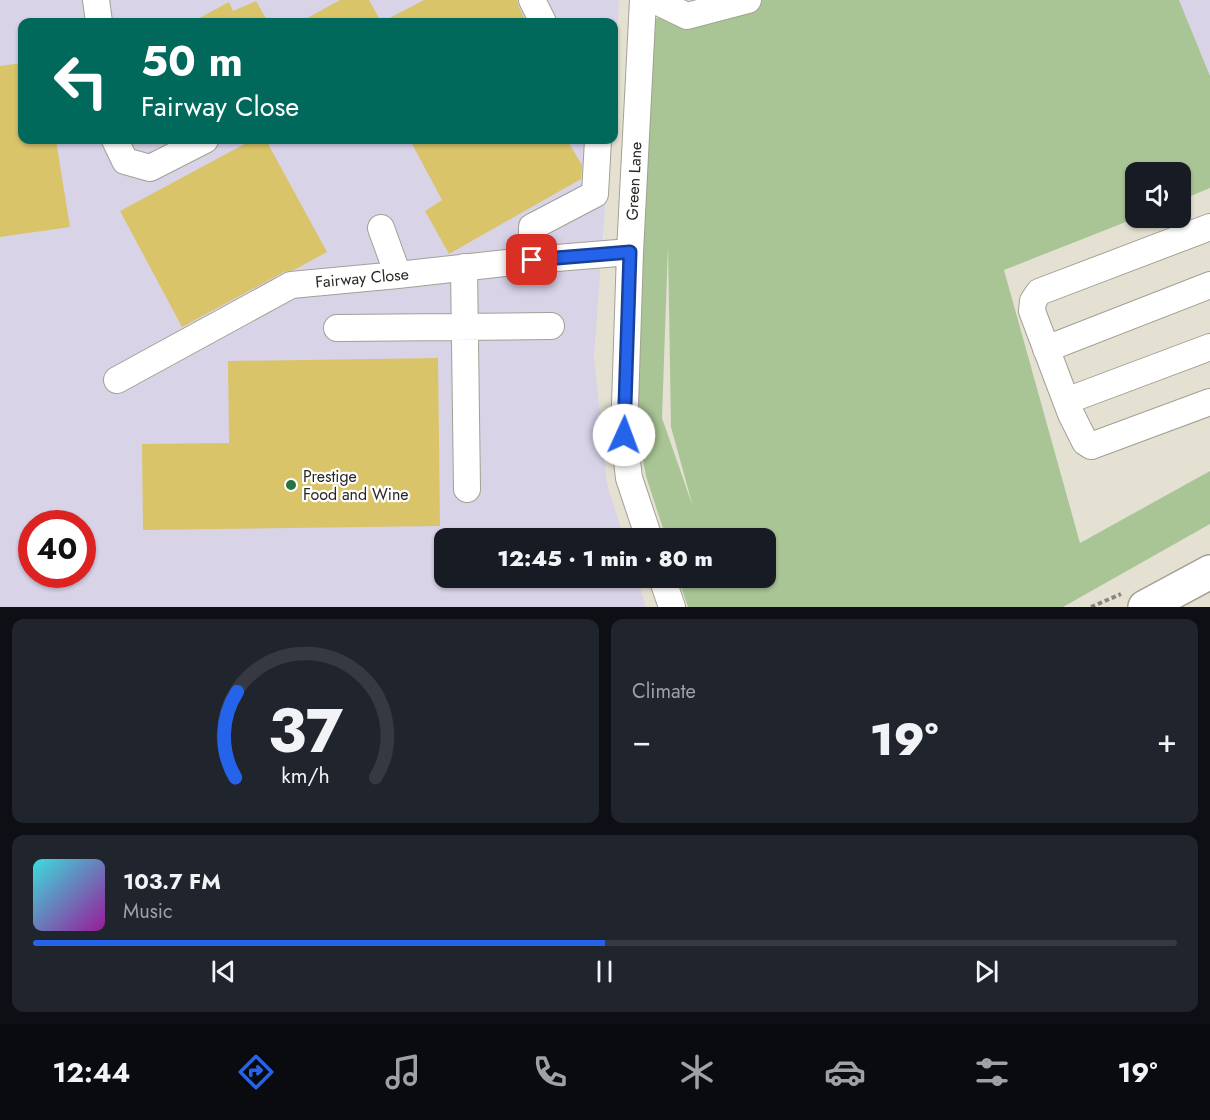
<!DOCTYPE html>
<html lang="en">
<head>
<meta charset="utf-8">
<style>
	body { margin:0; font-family:Jost,sans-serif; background:#20242c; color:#f1f3f6; height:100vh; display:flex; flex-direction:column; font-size:22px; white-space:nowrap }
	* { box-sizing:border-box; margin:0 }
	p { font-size:20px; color:#9ea1a6 }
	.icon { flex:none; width:33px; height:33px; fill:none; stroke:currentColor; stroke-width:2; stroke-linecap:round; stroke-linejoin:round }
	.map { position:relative; height:607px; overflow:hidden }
	.panel { display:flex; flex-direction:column; gap:12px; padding:12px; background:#0d0f14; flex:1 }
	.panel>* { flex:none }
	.banner { position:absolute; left:18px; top:18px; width:600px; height:126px; border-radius:12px; box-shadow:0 2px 4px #0004; background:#00695c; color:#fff; overflow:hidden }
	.tools { position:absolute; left:1125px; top:162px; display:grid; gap:12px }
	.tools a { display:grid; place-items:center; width:66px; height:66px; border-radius:12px; background:#171b24; box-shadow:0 2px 4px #0004; font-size:30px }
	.speed { position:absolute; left:18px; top:510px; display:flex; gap:12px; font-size:30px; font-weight:700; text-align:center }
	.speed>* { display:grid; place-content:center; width:78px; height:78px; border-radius:50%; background:#171b24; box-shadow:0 2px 4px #0004; line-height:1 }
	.speed .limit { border:9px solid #d22; background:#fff; color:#111 }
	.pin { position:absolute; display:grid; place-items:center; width:51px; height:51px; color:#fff; margin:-26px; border-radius:12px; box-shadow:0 3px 9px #0006 }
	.me { position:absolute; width:66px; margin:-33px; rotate:2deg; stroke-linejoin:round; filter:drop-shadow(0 0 4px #0008) }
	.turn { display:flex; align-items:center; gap:21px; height:126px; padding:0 24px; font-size:27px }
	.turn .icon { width:78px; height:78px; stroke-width:2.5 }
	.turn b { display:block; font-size:42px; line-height:51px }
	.big { font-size:45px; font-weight:800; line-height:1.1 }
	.panel .card { flex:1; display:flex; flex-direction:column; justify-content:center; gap:9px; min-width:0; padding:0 21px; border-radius:12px; background:#20242c }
	.panel .dial { align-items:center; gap:0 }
	.dial svg { height:156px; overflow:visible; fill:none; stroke:#363941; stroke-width:7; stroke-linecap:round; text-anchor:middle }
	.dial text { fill:#f1f3f6; stroke:none }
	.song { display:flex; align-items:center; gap:18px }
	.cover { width:72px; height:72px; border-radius:9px; background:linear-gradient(135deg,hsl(180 70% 55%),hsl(300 70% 35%)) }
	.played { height:6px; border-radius:3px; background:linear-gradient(90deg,#2563eb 50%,#363941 50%) }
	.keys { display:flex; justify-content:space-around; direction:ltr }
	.heat { display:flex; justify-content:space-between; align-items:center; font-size:33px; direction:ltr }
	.panel .tiles { flex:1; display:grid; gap:12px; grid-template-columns:1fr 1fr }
	.card:last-child { grid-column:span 2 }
	.trip { position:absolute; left:434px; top:528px; width:342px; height:60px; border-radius:12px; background:#171b24; box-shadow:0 2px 4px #0004; font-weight:800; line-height:60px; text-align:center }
	.menu { display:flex; height:96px; justify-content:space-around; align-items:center; background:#090b0e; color:#9ea1a6 }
	.menu .icon { width:42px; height:42px }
	.menu .active { color:#2563eb }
	.menu b { font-size:27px; color:#f1f3f6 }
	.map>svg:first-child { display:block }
	.industrial { fill:#d9d3e8; fill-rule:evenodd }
	.green { fill:#a9c595; fill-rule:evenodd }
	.building { fill:#d9c46a }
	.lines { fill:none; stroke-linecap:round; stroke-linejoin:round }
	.minor-casing { stroke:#a3a093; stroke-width:28 }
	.major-casing { stroke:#a3a093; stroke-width:36 }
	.path { stroke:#88867c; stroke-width:4; stroke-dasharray:4.5 3; stroke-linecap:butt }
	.minor { stroke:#fff; stroke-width:26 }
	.major { stroke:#fff; stroke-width:33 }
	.route-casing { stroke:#184099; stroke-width:15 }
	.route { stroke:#2563eb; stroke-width:10 }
	.poi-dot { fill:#277443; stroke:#fff; stroke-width:2 }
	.labels { text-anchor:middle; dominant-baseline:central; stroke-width:4.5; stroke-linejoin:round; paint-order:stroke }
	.street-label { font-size:16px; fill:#282721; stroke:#fff }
	.poi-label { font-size:16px; fill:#282721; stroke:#fff; text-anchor:start }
</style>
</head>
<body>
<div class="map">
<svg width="1210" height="607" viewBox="0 0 1210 607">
	<rect width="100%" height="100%" fill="#e4e1d3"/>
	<path class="industrial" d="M 0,0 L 619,0 L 614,95 L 614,22 L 22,22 L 22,140 L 610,140 L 594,356 L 607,484 L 624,538 L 444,538 L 444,578 L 637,578 L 646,607 L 0,607 ZM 32,524 L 82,524 L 82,574 L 32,574 Z
		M 1179,0 L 1210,0 L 1210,76 Z"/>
	<path class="green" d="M 719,0 L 752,4 L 761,0 L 1179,0 L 1210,76 L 1210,188 L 1181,200 L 1180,172 L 1136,172 L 1136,218 L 1004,270 L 1080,543 L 1210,471 L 1210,524 L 1063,607 L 688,607 L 678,578 L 765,578 L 765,538 L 666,538 L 646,476 L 634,411 L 654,19 ZM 668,246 L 671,427 L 693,507 L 662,418 Z"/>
	<path class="building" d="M 340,0 L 369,0 L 381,22 L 300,22 Z
		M 424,0 L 517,0 L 519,7 L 526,22 L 382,22 Z
		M 256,1 L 268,22 L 192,22 L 229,2 L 233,11 Z
		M 22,63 L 22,140 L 56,140 L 70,227 L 0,237 L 0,66 Z
		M 252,140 L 266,140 L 327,252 L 294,270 L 284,272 L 182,327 L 120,211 Z
		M 410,140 L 567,140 L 582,165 L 581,179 L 449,254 L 425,211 L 442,200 Z
		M 438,358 L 440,526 L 143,530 L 142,444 L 229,443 L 228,361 Z"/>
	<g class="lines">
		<g class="minor-casing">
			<path id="minor" d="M 96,0 L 99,22
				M 532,0 L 543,22
				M 643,0 L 630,252 L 624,435 L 629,478 L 649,538
				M 654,0 L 687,16 L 748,0
				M 115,140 L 125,161 L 150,168 L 205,140
				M 1210,227 L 1039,292 L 1033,301 L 1032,311 L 1071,414 L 1085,442 L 1091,446 L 1210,402
				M 381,228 L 398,275
				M 532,260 L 532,227 L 595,194 L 598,140
				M 464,267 L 467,489
				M 337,328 L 551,326
				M 1046,349 L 1210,285
				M 117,380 L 291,285 L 398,275 L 532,260 L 630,252
				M 1066,401 L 1210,347
				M 662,578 L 672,607"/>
		</g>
		<g class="major-casing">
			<path id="major" d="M 1145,607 L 1210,572"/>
		</g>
		<path class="path" d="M 1091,607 L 1121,594"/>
		<use href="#minor" class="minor"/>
		<use href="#major" class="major"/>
	</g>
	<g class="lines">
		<g class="route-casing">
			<path id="route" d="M 532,260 L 630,252 L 624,435"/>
		</g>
		<use href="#route" class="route"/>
	</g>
	<circle class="poi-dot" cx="291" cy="485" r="6"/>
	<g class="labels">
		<g class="street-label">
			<text transform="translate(634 181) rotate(-87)">Green Lane</text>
			<text transform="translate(362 278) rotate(-5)">Fairway Close</text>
		</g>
		<g class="poi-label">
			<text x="303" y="476">Prestige<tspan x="303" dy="18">Food and Wine</tspan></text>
		</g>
	</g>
</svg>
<div class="tools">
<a><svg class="icon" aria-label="sound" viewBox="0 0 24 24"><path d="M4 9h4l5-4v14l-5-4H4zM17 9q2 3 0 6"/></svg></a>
</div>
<div class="speed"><div class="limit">40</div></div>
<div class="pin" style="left:532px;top:260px;background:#d93025"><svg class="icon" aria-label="arrive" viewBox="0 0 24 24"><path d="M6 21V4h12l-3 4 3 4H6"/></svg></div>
<svg class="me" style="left:624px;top:435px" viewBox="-20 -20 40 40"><circle r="19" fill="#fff"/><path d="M0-13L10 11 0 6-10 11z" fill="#2563eb"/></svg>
<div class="trip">12:45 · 1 min · 80 m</div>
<div class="banner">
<div class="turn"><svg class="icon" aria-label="left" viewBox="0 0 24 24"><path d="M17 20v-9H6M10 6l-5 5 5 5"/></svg><div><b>50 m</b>Fairway Close</div></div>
</div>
</div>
<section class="panel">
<div class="tiles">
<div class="card dial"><svg viewBox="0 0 100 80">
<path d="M14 69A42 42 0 1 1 86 69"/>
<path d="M14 69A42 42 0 0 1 15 25" stroke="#2563eb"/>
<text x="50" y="56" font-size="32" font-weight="700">37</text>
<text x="50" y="72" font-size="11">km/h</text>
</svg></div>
<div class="card"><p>Climate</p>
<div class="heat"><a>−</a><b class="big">19°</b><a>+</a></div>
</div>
<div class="card">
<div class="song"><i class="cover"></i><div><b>103.7 FM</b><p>Music</p></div></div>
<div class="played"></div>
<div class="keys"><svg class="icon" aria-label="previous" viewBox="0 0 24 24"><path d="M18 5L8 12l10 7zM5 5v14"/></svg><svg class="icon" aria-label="pause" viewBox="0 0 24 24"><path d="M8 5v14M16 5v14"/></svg><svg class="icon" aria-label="next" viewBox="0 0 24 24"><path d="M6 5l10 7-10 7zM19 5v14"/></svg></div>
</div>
</div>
</section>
<nav class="menu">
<b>12:44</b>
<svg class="icon active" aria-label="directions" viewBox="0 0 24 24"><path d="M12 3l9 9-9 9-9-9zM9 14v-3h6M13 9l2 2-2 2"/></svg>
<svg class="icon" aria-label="music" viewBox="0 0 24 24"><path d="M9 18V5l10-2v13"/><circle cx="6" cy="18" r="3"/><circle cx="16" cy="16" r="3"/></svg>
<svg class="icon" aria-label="phone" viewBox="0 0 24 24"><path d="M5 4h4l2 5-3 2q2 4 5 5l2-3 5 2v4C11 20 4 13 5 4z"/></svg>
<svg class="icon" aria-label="climate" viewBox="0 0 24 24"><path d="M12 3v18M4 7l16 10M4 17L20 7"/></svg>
<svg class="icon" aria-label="car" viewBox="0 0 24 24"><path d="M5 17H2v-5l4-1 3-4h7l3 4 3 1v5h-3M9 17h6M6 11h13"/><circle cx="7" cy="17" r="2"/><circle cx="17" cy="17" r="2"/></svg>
<svg class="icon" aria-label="filters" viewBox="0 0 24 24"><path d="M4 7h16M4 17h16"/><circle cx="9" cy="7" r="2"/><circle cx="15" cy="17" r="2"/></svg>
<b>19°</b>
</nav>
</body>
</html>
